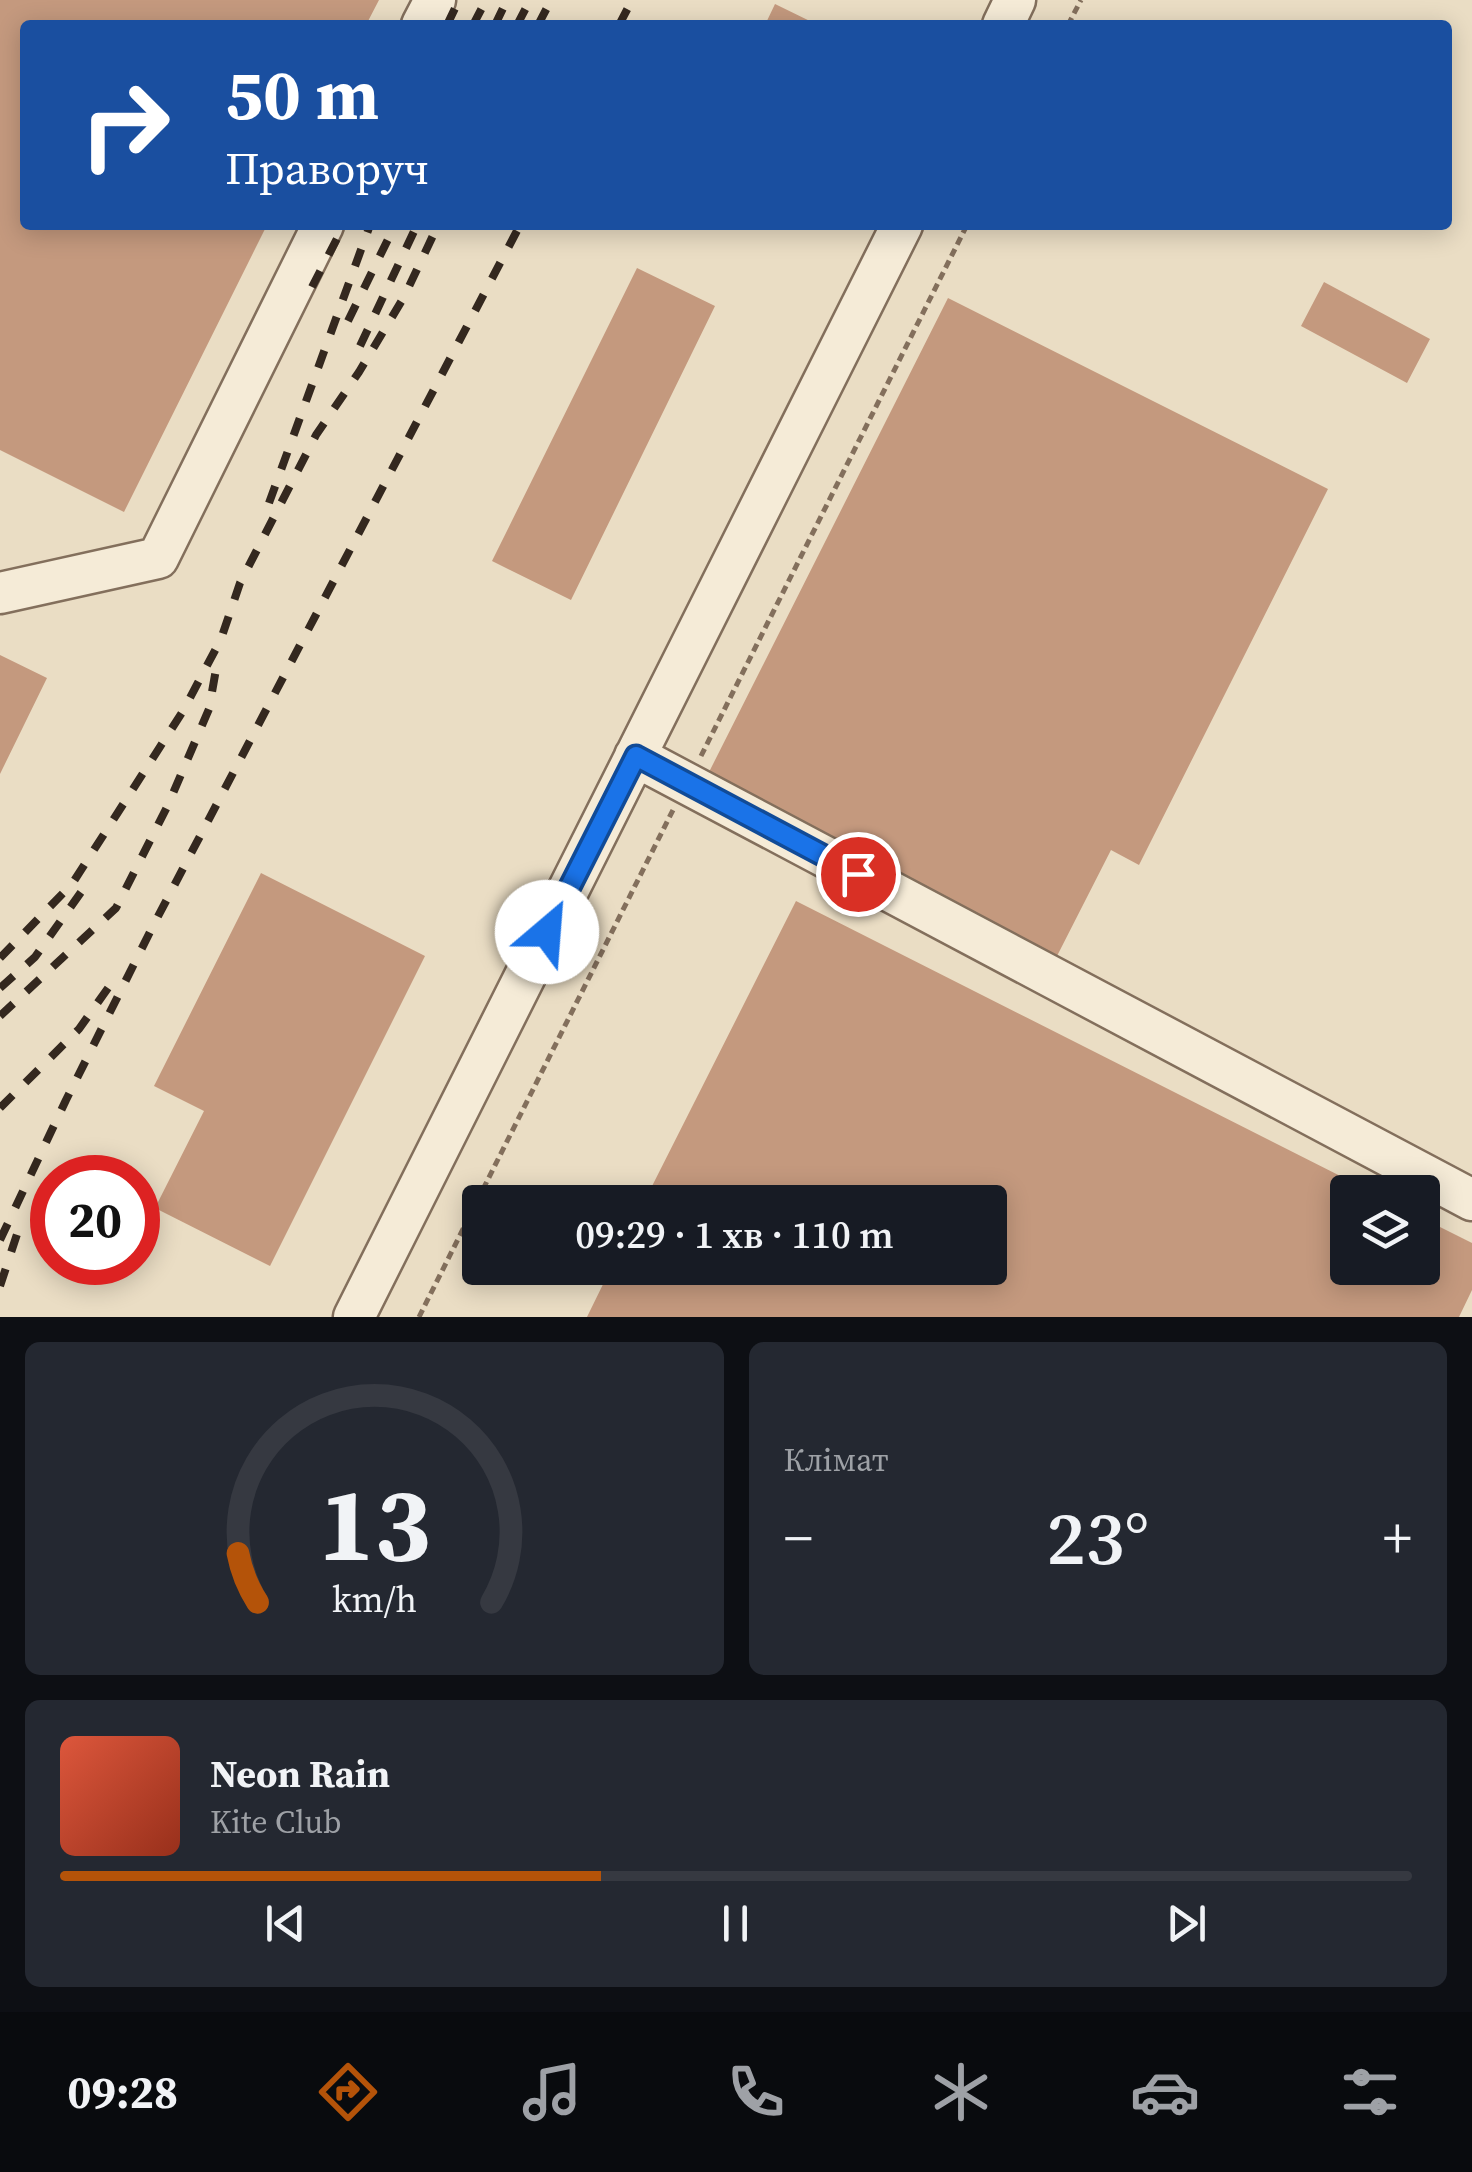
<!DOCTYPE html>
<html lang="uk">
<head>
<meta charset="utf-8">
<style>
	body { margin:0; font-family:"Source Serif 4",serif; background:#242831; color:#f1f3f6; height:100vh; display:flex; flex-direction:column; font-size:38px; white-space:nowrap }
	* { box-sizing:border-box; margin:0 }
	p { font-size:32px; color:#9ea1a6 }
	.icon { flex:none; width:55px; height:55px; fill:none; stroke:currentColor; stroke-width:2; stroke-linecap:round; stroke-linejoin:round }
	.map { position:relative; height:1317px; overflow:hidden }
	.panel { display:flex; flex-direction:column; gap:25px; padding:25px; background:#0d0f14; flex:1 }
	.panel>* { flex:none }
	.top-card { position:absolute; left:20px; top:20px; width:1432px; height:210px; border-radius:10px; box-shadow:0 5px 25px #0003; background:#1a4fa0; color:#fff; overflow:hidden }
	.tools { position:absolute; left:1330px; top:1175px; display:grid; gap:20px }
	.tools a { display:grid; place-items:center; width:110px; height:110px; border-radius:10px; background:#171b24; box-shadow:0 5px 25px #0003; font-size:50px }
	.speed { position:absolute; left:30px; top:1155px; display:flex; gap:20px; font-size:50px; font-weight:700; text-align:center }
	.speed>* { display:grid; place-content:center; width:130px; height:130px; border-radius:50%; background:#171b24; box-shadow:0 5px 25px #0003; line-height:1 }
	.speed .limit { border:15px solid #d22; background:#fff; color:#111 }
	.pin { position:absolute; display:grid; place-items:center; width:85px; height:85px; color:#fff; margin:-42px; border:5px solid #fff; border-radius:50%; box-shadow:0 2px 10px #0007 }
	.me { position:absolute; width:110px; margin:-55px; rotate:27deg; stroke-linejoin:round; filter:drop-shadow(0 0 8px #0008) }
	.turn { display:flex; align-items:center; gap:35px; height:210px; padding:0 40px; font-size:45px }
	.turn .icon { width:130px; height:130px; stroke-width:2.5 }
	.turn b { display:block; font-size:70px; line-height:85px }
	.big { font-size:75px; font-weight:600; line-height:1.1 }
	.panel .card { flex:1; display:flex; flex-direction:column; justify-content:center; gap:15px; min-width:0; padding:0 35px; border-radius:15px; background:#242831 }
	.panel .dial { align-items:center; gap:0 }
	.dial svg { height:260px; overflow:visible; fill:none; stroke:#363941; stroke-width:7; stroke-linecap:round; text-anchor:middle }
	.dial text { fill:#f1f3f6; stroke:none }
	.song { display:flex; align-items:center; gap:30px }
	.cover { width:120px; height:120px; border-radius:15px; background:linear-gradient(135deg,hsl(10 70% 55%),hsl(10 70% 35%)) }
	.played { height:10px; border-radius:5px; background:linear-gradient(90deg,#b45309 40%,#363941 40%) }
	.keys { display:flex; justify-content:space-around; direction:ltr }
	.heat { display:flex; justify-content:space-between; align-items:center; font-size:55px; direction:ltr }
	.panel .tiles { flex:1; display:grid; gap:25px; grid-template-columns:1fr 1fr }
	.card:last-child { grid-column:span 2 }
	.trip { position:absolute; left:462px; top:1185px; width:545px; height:100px; border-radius:10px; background:#171b24; box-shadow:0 5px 25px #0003; font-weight:600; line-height:100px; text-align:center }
	.tabs { display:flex; height:160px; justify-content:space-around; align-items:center; background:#090b0e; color:#9ea1a6 }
	.tabs .icon { width:70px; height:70px }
	.tabs .selected { color:#b45309 }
	.tabs b { font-size:45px; color:#f1f3f6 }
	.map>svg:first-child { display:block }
	.building { fill:#c4997e }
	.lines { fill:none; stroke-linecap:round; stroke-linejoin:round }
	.minor-casing { stroke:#836f5c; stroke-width:45 }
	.path { stroke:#836f5c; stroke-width:5; stroke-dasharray:8 5; stroke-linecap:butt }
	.minor { stroke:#f5ebd7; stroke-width:40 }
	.rail { stroke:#34281f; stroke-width:8; stroke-dasharray:18 18; stroke-linecap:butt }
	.route-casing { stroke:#114b97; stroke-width:25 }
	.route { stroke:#1a73e8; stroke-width:18 }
</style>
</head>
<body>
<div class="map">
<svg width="1472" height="1317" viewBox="0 0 1472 1317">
	<rect width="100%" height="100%" fill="#eaddc4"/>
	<path class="building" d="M 0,0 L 379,0 L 366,25 L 25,25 L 25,225 L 267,225 L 124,512 L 0,450 Z
		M 775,4 L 818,25 L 765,25 Z
		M 637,268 L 715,306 L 571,600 L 492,561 Z
		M 1324,282 L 1430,339 L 1407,383 L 1301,326 Z
		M 948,298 L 1328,489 L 1139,865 L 1111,850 L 1057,956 L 706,778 Z
		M 0,655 L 47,678 L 0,774 Z
		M 261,873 L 425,956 L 270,1266 L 155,1208 L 204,1111 L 154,1086 Z
		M 796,901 L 1372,1192 L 1348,1192 L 1348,1268 L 1422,1268 L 1422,1218 L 1472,1243 L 1472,1290 L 1459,1317 L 587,1317 L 611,1268 L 990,1268 L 990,1202 L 644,1202 Z"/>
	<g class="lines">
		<g class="minor-casing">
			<path id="minor" d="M 422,25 L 435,0
				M 1003,25 L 1015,0
				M 0,593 L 158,558 L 323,225
				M 635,756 L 1472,1200
				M 354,1317 L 902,225"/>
		</g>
		<path class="path" d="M 1068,25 L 1081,0
			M 701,756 L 967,225
			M 419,1317 L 673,810"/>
		<use href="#minor" class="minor"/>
		<path class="rail" d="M 447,25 L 459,0
			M 473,25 L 486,0
			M 495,25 L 507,0
			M 517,25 L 530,0
			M 538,25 L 551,0
			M 619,25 L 632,0
			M 312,287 L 344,225
			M 348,321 L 395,225
			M 360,346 L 417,225
			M 269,503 L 370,225
			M 0,958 L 72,884 L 183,711 L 221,639 L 240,583 L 316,435 L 359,372 L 404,297 L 438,225
			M 0,988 L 35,957 L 89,881
			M 0,1016 L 116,908 L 168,805 L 209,709 L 218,658
			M 0,1108 L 79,1029 L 113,981
			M 0,1240 L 66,1100 L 154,924 L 520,225
			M 0,1286 L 21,1222"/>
	</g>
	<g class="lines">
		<g class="route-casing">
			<path id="route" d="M 547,932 L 636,756 L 858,874"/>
		</g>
		<use href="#route" class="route"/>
	</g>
</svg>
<div class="tools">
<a><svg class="icon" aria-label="layers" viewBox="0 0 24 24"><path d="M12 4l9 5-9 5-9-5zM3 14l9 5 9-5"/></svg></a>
</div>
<div class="speed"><div class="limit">20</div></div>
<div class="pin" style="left:858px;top:874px;background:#d93025"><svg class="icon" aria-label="arrive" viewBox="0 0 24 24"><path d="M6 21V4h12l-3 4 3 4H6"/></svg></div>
<svg class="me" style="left:547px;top:932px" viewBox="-20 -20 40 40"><circle r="19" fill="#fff"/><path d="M0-13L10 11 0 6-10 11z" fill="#1a73e8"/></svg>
<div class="trip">09:29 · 1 хв · 110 m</div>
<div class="top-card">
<div class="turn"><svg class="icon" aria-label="right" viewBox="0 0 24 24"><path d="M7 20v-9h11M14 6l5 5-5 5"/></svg><div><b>50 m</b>Праворуч</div></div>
</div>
</div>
<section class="panel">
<div class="tiles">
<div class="card dial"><svg viewBox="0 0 100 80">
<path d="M14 69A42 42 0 1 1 86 69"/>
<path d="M14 69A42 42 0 0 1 8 54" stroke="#b45309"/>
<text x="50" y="56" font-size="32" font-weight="700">13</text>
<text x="50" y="72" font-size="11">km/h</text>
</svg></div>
<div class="card"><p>Клімат</p>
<div class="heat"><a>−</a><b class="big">23°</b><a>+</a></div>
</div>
<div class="card">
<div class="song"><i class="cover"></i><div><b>Neon Rain</b><p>Kite Club</p></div></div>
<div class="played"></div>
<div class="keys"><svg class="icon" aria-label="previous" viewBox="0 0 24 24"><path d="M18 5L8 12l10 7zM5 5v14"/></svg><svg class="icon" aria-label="pause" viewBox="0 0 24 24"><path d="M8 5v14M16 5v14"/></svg><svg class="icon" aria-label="next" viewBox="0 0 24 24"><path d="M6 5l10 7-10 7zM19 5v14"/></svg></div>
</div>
</div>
</section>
<nav class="tabs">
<b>09:28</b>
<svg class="icon selected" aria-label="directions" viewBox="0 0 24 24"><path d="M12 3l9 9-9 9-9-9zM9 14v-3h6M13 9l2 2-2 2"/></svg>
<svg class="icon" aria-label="music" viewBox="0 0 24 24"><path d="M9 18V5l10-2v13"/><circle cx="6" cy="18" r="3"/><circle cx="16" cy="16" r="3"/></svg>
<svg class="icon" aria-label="phone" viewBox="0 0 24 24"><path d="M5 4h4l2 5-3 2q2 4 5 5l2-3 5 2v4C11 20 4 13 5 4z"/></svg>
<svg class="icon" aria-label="climate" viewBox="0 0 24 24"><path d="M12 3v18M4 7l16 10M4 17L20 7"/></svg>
<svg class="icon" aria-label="car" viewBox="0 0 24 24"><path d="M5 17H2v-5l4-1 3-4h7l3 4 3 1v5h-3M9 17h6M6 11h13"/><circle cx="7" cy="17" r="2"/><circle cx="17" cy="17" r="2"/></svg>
<svg class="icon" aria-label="filters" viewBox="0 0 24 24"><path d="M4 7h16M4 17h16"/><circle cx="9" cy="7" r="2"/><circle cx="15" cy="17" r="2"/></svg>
</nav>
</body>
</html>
